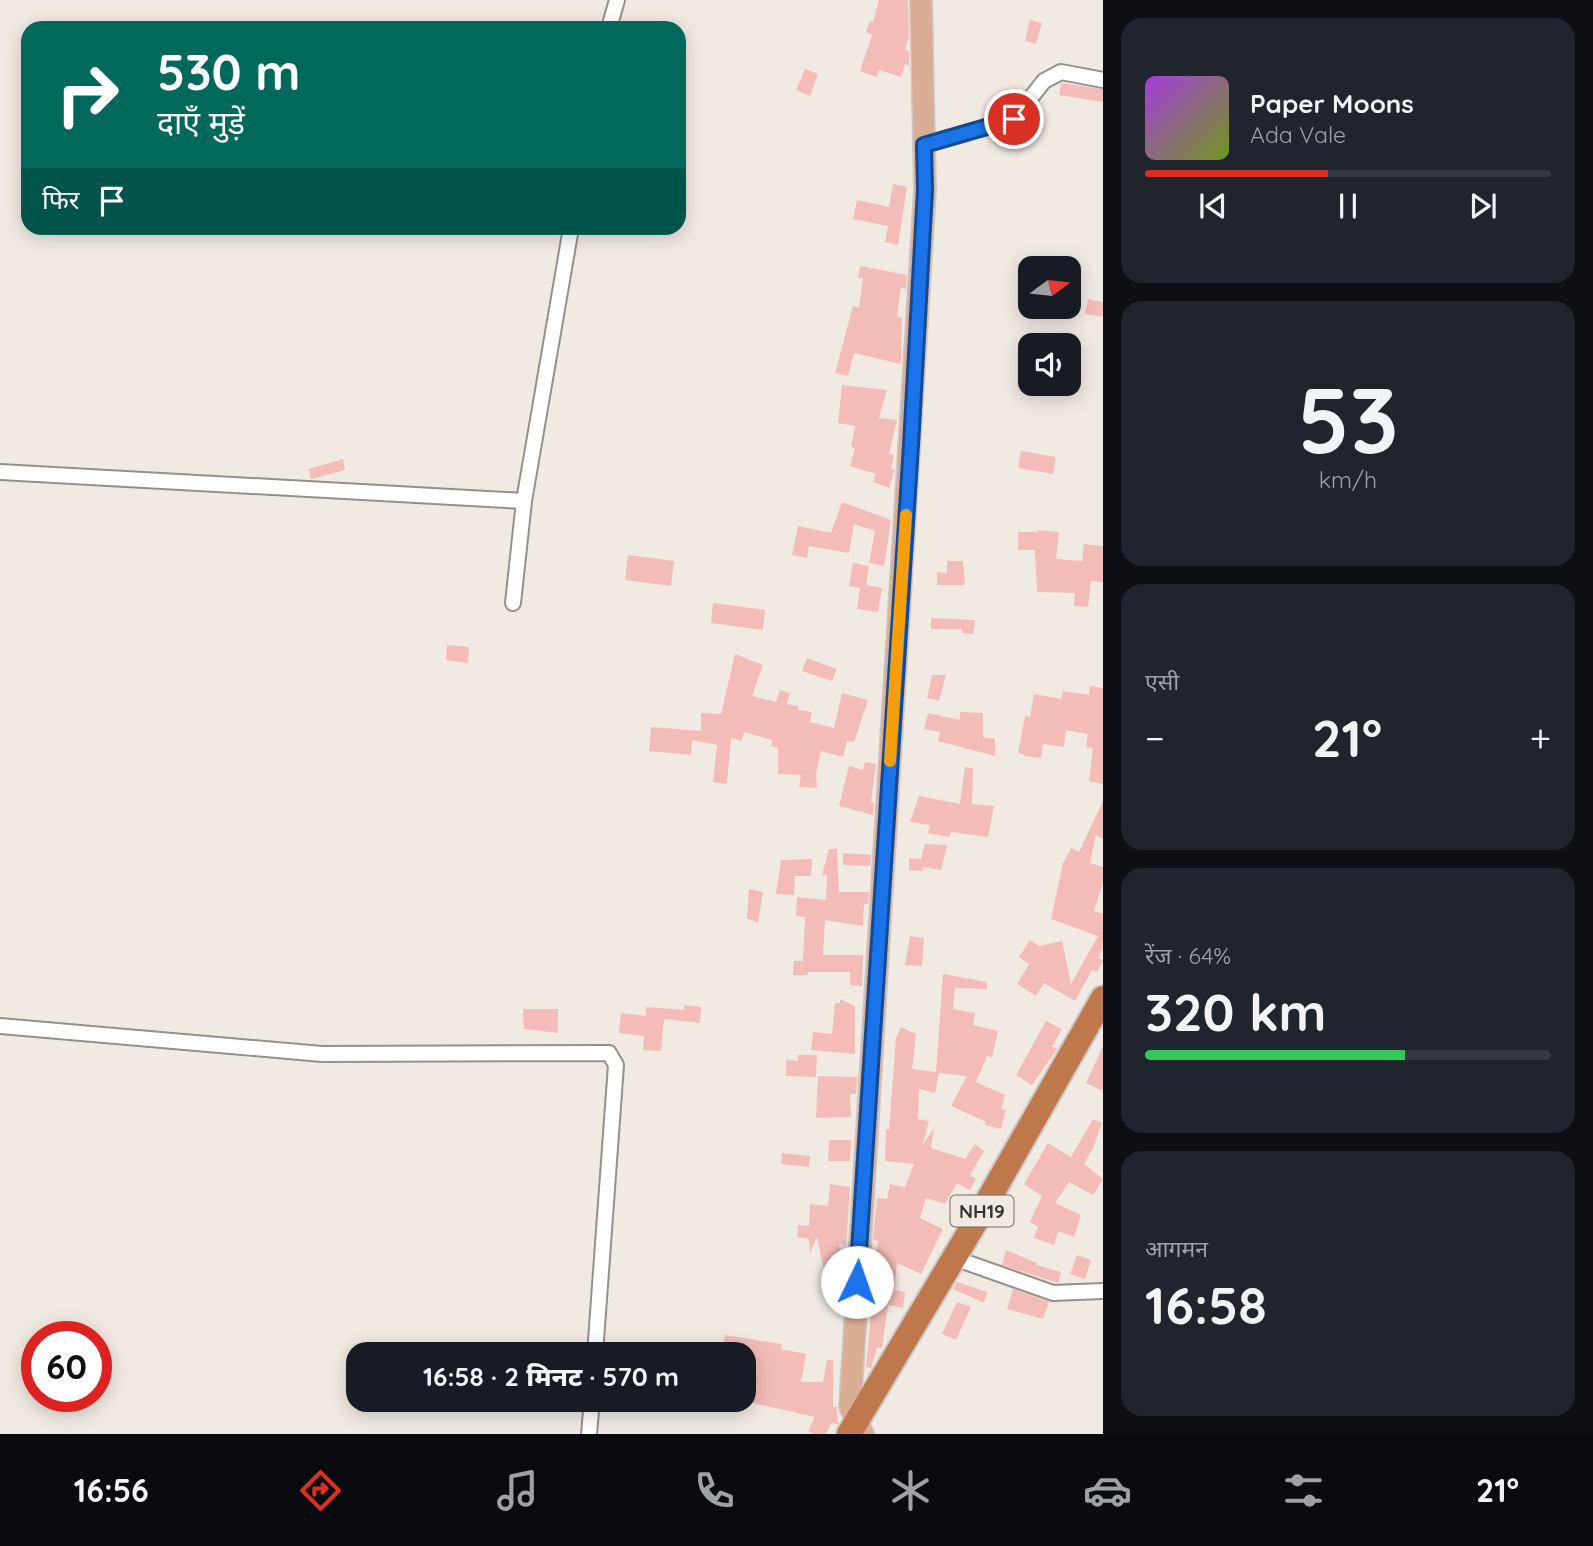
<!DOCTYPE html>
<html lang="hi">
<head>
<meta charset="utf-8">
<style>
	body { margin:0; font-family:Quicksand,"Noto Sans Devanagari",sans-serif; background:#20242c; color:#f1f3f6; height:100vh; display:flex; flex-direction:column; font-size:26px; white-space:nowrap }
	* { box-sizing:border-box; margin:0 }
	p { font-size:23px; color:#9ea1a6 }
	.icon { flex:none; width:38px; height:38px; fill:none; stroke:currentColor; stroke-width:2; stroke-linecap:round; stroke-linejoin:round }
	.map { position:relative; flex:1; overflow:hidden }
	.details { display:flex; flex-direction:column; gap:18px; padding:18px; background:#0d0f14; width:490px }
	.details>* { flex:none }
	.guide { position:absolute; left:21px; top:21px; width:665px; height:214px; border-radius:21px; box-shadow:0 4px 18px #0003; background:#00695c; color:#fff; overflow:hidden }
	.needle { width:46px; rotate:75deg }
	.tools { position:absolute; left:1018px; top:256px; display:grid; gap:14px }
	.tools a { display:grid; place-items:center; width:63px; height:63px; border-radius:14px; background:#171b24; box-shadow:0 4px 18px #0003; font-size:35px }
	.speed { position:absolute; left:21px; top:1321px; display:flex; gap:14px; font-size:35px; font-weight:700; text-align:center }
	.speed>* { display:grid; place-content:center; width:91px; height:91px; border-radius:50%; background:#171b24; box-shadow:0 4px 18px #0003; line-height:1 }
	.speed .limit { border:10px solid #d22; background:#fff; color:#111 }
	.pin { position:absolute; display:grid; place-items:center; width:60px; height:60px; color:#fff; margin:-30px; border:4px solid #fff; border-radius:50%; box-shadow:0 2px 7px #0007 }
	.me { position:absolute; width:77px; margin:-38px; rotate:3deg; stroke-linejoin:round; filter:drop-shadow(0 0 5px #0008) }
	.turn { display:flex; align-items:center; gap:24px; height:147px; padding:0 21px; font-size:32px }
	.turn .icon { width:91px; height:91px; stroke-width:2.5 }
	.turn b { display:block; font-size:49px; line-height:60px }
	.then { display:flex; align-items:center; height:66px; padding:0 21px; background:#0003; gap:14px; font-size:26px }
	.big { font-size:52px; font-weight:800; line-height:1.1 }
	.details .tile { flex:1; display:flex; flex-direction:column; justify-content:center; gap:10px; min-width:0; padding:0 24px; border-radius:21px; background:#20242c }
	.details .dial { align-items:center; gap:0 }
	.dial b { font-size:91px; line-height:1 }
	.song { display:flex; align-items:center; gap:21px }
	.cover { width:84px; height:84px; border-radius:10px; background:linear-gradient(135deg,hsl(280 70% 55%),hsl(80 70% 35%)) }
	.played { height:7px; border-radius:4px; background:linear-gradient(90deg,#d93025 45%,#363941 45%) }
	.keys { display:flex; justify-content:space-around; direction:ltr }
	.heat { display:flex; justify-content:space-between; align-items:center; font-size:38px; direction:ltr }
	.charge { height:10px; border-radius:5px; background:linear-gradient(90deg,#34c759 64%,#363941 0) }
	.trip { position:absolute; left:346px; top:1342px; width:410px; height:70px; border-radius:21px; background:#171b24; box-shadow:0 4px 18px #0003; font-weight:800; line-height:70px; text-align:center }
	.menu { display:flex; height:112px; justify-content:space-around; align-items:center; background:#090b0e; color:#9ea1a6 }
	.menu .icon { width:49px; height:49px }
	.menu .current { color:#d93025 }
	.menu b { font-size:32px; color:#f1f3f6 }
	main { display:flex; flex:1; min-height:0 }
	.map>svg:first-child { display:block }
	.building { fill:#f4bcb6 }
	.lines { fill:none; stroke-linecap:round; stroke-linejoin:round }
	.street-casing { stroke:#96908a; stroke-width:18 }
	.primary-casing { stroke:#cbcac9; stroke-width:24 }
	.highway-casing { stroke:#cbcac9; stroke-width:28 }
	.street { stroke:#fff; stroke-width:14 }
	.primary { stroke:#d9ae94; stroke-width:21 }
	.highway { stroke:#bf784c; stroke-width:24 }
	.route-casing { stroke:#114b97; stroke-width:18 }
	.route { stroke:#1a73e8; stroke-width:12 }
	.slow { stroke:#f59e0b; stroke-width:12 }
	.labels { text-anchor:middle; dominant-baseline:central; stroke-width:6; stroke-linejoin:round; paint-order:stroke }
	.shield { fill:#f1eae3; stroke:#6e6b66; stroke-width:2 }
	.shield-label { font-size:19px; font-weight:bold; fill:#363431 }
</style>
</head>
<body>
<main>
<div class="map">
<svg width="1103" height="1434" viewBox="0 0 1103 1434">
	<rect width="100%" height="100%" fill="#f1eae3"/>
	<path class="building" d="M 879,0 L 908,0 L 909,37 L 905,49 L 909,51 L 909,66 L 905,64 L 901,77 L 879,70 L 877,77 L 860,71 L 872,35 L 866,32 L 870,21 L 873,22 Z
		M 1030,20 L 1042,23 L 1036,44 L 1025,41 Z
		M 805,69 L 818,74 L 810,96 L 796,90 Z
		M 1061,83 L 1103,89 L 1103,102 L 1059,95 Z
		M 893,184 L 907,187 L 898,245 L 885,242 L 888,226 L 853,219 L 857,200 L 889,207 Z
		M 860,266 L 907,275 L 906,289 L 901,287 L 897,317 L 902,318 L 901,364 L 854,353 L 848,376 L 835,373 L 853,306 L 859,308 L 863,278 L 858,278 Z
		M 1088,299 L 1103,302 L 1103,317 L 1085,314 Z
		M 842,385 L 887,390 L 879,418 L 897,420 L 889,454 L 894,455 L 891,469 L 895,470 L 889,488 L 873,482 L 876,474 L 850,466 L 855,448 L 851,447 L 855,426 L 838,423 Z
		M 1021,451 L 1056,457 L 1053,474 L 1018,468 Z
		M 343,459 L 345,470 L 311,479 L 309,469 Z
		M 842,502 L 891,520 L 884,566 L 869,563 L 875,531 L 854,524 L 849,553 L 809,546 L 807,558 L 792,555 L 798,526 L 831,533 Z
		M 1038,530 L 1059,532 L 1056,559 L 1082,561 L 1084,544 L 1103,546 L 1103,582 L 1091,581 L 1088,607 L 1074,606 L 1075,593 L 1037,592 L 1035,550 L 1018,550 L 1018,532 L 1038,532 Z
		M 628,555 L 674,561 L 671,586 L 625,580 Z
		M 947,561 L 963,561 L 965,585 L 937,585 L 937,572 L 947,573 Z
		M 853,563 L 869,566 L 866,585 L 882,588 L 878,612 L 857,609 L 860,588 L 849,586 Z
		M 713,603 L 765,610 L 763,630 L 711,623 Z
		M 931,618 L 975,620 L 973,634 L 962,633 L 962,629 L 931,629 Z
		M 447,645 L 469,647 L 468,663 L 446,660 Z
		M 735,654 L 763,665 L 752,696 L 776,702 L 780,690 L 790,693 L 787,704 L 798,706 L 798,710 L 812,712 L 810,722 L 834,728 L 842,693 L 868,700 L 854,742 L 847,741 L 843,757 L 821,751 L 816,774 L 817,788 L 799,787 L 801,775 L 778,774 L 778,748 L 771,746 L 772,740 L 744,732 L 742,741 L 731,738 L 727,784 L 713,782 L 717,745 L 692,740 L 691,755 L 649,751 L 651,727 L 701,731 L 701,713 L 721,714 Z
		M 807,658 L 837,669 L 832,681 L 802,671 Z
		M 932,675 L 946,675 L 939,701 L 927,698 Z
		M 1090,686 L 1103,688 L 1103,784 L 1089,781 L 1093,748 L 1086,747 L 1088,734 L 1066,730 L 1064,747 L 1043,744 L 1041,758 L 1024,756 L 1024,754 L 1018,753 L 1025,716 L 1030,717 L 1034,694 L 1061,699 L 1063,691 L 1089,695 Z
		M 960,712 L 983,713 L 983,737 L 995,739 L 995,756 L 938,741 L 940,732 L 924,729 L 928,713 L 960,720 Z
		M 865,762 L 876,764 L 871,802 L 874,803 L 873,815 L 839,806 L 849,766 L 863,770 Z
		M 965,767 L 973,768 L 972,804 L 994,806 L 988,837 L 951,832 L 949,837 L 928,833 L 930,825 L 910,822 L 919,796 L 960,804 Z
		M 1103,801 L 1103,839 L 1096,835 L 1090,863 L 1103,867 L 1103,883 L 1094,911 L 1103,914 L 1103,947 L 1099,958 L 1103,960 L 1097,972 L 1092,970 L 1075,1001 L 1044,983 L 1036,996 L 1017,984 L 1029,964 L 1019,957 L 1030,940 L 1039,946 L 1062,941 L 1071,984 L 1098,936 L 1051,919 L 1063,863 L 1071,848 L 1079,852 Z
		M 925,844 L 947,845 L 941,870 L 923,867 L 923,871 L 909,870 L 909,858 L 921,859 Z
		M 829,849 L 837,849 L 839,892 L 869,892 L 868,904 L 864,904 L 863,926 L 825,920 L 823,955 L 863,955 L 862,986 L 850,985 L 850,972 L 808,972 L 808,975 L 793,975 L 794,961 L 803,961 L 805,917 L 796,916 L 797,897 L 826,900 L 827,875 L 822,875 Z
		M 843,853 L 871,855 L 870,866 L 843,865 Z
		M 812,859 L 811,876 L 795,876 L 794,895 L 776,894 L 781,860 Z
		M 749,889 L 763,892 L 758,923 L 747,918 Z
		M 910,936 L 924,938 L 922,966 L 905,965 Z
		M 943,974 L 987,982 L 987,989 L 955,988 L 953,1009 L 975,1013 L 973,1025 L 998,1031 L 992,1057 L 987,1056 L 976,1082 L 1005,1095 L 1001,1109 L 1006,1110 L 1001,1129 L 985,1125 L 986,1122 L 951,1106 L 967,1076 L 939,1073 L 935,1093 L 919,1089 L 918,1119 L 929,1121 L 923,1144 L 934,1128 L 931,1148 L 965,1159 L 975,1144 L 984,1151 L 970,1175 L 976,1179 L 970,1190 L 957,1183 L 945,1204 L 926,1198 L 920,1218 L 943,1229 L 921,1274 L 897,1263 L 894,1290 L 905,1292 L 903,1308 L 888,1305 L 882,1348 L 877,1348 L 871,1368 L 866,1367 L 878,1241 L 873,1240 L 877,1198 L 887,1199 L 890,1184 L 905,1187 L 914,1164 L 885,1161 L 886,1129 L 889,1130 L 896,1038 L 901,1027 L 916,1034 L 912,1069 L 936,1072 Z
		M 840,999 L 855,1006 L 855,1054 L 811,1050 L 813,1032 L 832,1034 L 835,1003 L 840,1003 Z
		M 684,1005 L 701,1007 L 700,1023 L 664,1019 L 661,1051 L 643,1050 L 644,1036 L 619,1033 L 621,1013 L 646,1016 L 646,1007 L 684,1010 Z
		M 523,1009 L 558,1009 L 558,1033 L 524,1029 Z
		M 1046,1021 L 1062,1029 L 1052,1047 L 1057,1049 L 1032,1085 L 1016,1075 Z
		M 1103,1046 L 1103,1091 L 1086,1083 Z
		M 798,1055 L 817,1055 L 816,1077 L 786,1076 L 786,1060 L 798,1061 Z
		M 818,1076 L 857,1077 L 856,1094 L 850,1094 L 851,1117 L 816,1118 Z
		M 1093,1119 L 1102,1123 L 1094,1146 L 1084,1164 L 1103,1179 L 1093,1195 L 1069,1182 L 1055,1203 L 1081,1215 L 1074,1237 L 1058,1231 L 1054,1245 L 1034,1238 L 1038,1227 L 1030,1222 L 1042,1196 L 1024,1184 L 1048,1143 L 1071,1157 Z
		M 829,1140 L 851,1140 L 850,1161 L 828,1161 Z
		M 782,1153 L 810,1156 L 809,1167 L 781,1164 Z
		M 830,1184 L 850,1187 L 846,1245 L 839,1244 L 845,1273 L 844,1293 L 834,1293 L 831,1273 L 825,1274 L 817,1237 L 810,1253 L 809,1239 L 797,1237 L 798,1225 L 809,1226 L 810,1204 L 828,1206 Z
		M 1006,1250 L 1037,1263 L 1036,1265 L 1061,1272 L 1058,1283 L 1002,1265 Z
		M 1077,1255 L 1091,1260 L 1085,1279 L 1070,1274 Z
		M 957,1282 L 987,1292 L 984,1303 L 953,1289 Z
		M 1013,1289 L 1049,1302 L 1043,1319 L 1007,1309 Z
		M 957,1302 L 971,1307 L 956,1340 L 942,1334 Z
		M 725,1335 L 782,1344 L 781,1349 L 806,1354 L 801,1382 L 823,1382 L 827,1360 L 833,1360 L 833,1407 L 837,1407 L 838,1424 L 831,1423 L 826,1434 L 814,1434 L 808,1431 L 815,1417 L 744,1401 L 744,1354 L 722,1354 Z"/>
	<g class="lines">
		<g class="street-casing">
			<path id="street" d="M 609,28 L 617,0
				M 924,145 L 1014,119 L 1044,81 L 1061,72 L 1103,80
				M 0,472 L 524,501
				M 513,603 L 524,501 L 571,228
				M 0,1026 L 322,1054 L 609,1053 L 616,1065 L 595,1354
				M 954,1258 L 1053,1293 L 1103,1291
				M 589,1434 L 592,1400"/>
		</g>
		<g class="primary-casing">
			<path id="primary" d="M 863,1434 L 850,1407 L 925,190 L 921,0"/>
		</g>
		<g class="highway-casing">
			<path id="highway" d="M 849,1434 L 979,1216 L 1103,998"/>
		</g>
		<use href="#street" class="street"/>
		<use href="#primary" class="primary"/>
		<use href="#highway" class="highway"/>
	</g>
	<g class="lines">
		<g class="route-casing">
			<path id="route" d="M 857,1282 L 911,445 L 925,190 L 924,145 L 1014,119"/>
		</g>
		<use href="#route" class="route"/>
		<path class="slow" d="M 890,761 L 906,515"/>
	</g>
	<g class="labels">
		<rect class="shield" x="950.5" y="1195.5" width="63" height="31" rx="5"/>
		<g class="shield-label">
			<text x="982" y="1211">NH19</text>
		</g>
	</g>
</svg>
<div class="tools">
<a><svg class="needle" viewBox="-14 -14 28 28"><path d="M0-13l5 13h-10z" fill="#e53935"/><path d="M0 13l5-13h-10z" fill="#9ea1a6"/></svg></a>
<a><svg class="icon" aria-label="sound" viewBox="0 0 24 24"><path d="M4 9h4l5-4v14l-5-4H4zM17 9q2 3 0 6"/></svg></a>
</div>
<div class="speed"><div class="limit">60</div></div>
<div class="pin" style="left:1014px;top:119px;background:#d93025"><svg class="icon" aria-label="arrive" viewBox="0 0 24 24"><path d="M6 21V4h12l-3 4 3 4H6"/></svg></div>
<svg class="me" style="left:857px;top:1282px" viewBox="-20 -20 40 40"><circle r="19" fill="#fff"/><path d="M0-13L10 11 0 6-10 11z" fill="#1a73e8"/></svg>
<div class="trip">16:58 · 2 मिनट · 570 m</div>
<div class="guide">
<div class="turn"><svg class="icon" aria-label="right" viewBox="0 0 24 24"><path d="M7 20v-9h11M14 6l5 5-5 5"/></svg><div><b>530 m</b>दाएँ मुड़ें</div></div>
<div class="then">फिर<svg class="icon" aria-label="arrive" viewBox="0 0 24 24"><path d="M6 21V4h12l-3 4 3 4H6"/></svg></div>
</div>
</div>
<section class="details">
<div class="tile">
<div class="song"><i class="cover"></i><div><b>Paper Moons</b><p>Ada Vale</p></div></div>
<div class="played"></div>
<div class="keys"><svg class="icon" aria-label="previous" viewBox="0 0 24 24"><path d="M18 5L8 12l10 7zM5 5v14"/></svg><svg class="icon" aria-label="pause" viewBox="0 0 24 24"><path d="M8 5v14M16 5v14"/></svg><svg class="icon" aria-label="next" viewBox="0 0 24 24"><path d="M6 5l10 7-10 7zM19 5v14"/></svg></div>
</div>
<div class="tile dial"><b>53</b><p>km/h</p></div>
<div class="tile"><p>एसी</p>
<div class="heat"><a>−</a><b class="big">21°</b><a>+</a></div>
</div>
<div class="tile"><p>रेंज · 64%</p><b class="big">320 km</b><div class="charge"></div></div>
<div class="tile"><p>आगमन</p><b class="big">16:58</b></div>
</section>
</main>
<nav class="menu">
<b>16:56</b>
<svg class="icon current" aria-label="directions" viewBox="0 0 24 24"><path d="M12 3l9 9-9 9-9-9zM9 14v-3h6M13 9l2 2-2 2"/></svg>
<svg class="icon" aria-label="music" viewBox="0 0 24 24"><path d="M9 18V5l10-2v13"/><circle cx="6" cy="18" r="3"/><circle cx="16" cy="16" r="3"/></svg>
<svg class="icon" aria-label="phone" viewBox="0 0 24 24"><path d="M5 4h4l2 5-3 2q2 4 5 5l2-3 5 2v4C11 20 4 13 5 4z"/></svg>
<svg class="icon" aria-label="climate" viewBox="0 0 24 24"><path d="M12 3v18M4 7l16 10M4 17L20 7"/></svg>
<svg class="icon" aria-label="car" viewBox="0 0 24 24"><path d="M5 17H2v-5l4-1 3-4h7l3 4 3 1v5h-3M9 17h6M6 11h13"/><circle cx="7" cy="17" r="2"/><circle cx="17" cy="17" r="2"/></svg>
<svg class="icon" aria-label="filters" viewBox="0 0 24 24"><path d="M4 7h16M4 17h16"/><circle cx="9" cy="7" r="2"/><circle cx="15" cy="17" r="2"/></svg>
<b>21°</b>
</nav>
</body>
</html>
